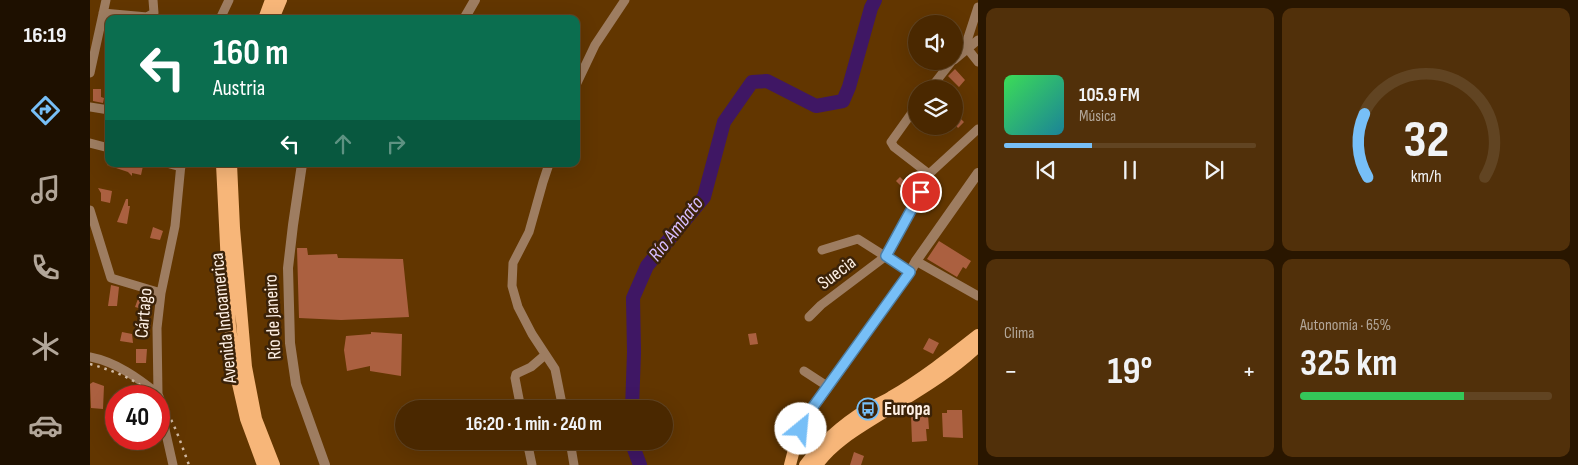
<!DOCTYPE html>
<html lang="es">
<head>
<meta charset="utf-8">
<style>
	body { margin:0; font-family:"Sofia Sans Condensed",sans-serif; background:#51300a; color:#f1f3f6; height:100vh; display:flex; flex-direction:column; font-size:19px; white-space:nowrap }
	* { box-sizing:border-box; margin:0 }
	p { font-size:16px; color:#b2a699 }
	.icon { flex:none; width:28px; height:28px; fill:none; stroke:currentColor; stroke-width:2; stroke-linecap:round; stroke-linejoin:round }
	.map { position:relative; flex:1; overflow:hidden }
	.drawer { display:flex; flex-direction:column; gap:8px; padding:8px; background:#291600; width:600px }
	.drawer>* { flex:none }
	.banner { position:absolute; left:15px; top:15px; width:475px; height:152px; border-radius:10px; box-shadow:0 5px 20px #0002,0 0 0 1px #614422; background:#0b6e4f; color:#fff; overflow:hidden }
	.controls { position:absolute; left:818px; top:15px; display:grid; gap:10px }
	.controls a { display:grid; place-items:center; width:55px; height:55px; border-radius:50%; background:#4a2800; box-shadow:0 5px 20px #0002,0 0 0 1px #614422; font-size:25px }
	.speed { position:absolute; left:15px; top:385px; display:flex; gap:10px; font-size:25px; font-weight:700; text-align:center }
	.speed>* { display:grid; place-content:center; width:65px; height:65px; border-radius:50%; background:#4a2800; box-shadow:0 5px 20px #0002,0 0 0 1px #614422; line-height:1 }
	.speed .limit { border:8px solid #d22; background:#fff; color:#111 }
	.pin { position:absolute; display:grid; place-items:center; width:42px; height:42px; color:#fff; margin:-21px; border:2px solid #fff; border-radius:50%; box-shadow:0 1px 5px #0007 }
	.me { position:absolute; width:55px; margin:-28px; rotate:28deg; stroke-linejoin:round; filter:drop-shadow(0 0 4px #0008) }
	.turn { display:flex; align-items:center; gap:18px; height:105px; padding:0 25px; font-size:22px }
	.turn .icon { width:65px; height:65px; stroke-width:2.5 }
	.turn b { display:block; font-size:35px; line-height:42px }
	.lanes { display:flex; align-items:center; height:48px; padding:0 25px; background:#0003; justify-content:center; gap:25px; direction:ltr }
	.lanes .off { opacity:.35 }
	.big { font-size:38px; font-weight:700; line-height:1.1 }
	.drawer .tile { flex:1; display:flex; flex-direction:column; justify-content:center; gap:8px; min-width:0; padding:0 18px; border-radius:10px; background:#51300a }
	.drawer .dial { align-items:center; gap:0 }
	.dial svg { height:130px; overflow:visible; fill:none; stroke:#614422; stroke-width:7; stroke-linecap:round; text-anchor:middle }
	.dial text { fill:#f1f3f6; stroke:none }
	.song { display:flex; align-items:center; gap:15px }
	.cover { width:60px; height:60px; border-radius:8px; background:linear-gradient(135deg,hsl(130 70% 55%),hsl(190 70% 35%)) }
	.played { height:5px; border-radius:2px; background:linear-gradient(90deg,#77bff7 35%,#614422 35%) }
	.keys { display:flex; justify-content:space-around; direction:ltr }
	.heat { display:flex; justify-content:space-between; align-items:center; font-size:28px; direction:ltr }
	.charge { height:8px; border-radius:4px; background:linear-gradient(90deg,#34c759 65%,#614422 0) }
	.drawer .tiles { flex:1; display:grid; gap:8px; grid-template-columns:repeat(2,1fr) }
	.trip { position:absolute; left:305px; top:400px; width:278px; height:50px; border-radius:25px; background:#4a2800; box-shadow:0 5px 20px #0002,0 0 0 1px #614422; font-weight:700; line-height:50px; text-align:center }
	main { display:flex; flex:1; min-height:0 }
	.tabs { display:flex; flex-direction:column; width:90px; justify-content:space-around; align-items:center; background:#1e1000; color:#b2a699 }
	.tabs .icon { width:35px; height:35px }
	.tabs .current { color:#77bff7 }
	.tabs b { font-size:22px; color:#f1f3f6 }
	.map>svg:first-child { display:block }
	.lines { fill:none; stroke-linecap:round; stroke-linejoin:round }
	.river { stroke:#3f1764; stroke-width:14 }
	.building { fill:#ab6040 }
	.minor { stroke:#9e7d61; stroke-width:9 }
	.tertiary { stroke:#9e7d61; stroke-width:10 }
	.primary { stroke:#f7b679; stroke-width:12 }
	.rail { stroke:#d0b9a2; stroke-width:2.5; stroke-dasharray:2.5 5; stroke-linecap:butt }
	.route-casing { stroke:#4d7ca1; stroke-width:12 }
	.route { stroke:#77bff7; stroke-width:9 }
	.labels { text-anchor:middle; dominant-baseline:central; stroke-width:5; stroke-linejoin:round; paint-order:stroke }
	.street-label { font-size:19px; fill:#fdefe4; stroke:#3b2208 }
	.poi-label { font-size:19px; font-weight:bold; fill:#fdefe4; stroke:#3b2208; text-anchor:start }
	.water-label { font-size:20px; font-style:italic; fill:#d7bdfe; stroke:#3b2208 }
</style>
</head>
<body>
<main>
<nav class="tabs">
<b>16:19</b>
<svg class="icon current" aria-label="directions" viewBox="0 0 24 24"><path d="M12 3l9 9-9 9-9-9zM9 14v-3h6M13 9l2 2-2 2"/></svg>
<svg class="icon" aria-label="music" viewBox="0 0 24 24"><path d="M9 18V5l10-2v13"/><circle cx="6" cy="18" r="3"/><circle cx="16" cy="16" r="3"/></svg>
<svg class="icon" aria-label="phone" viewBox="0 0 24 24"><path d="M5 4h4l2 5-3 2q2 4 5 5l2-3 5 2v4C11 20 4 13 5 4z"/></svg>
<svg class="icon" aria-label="climate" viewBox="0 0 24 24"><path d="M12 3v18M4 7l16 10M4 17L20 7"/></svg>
<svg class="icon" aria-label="car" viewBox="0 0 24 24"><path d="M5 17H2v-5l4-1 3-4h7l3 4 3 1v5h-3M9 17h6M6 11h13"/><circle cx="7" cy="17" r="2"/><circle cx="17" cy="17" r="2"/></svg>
</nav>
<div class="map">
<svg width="888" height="465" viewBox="0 0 888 465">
	<rect width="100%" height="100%" fill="#623600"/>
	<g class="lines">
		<path class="river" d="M 542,409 L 544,352 L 543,298 L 557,266 L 614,197 L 634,122 L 662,82 L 677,81 L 726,106 L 753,101 L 759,87 L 781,8 L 785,0
			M 541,441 L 550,465"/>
	</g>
	<path class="building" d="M 865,69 L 875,80 L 869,87 L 858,76 Z
		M 3,89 L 11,89 L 11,97 L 14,98 L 13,103 L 3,101 Z
		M 864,112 L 874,122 L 868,128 L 864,123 Z
		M 17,164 L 50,164 L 49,165 L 53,166 L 51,175 L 42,173 L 42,176 L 38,172 L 17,165 Z
		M 810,177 L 818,185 L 814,189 L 806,181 Z
		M 8,188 L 22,191 L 20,203 L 11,201 L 11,193 Z
		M 36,199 L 38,199 L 38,206 L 40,206 L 37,224 L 27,222 Z
		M 63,227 L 73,231 L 70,240 L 60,238 Z
		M 849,241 L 881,261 L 876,269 L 873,267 L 867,277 L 837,259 Z
		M 207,248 L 217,248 L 218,255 L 247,254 L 248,258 L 313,259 L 319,317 L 251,320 L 209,318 Z
		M 21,285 L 29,287 L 27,306 L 18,306 Z
		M 49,296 L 58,299 L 56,310 L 45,307 Z
		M 48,320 L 61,323 L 59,335 L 49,332 Z
		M 32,332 L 42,334 L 43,343 L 30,341 Z
		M 281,332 L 312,334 L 311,376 L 280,371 L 280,366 L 257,371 L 254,350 L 256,336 L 281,334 Z
		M 666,333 L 668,344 L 660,345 L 658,334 Z
		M 839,338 L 849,343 L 843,354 L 833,349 Z
		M 46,349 L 57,349 L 56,363 L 46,363 Z
		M 3,382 L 14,386 L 13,409 L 1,408 L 0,384 Z
		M 857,410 L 872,410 L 873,438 L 853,437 L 852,413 L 857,413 Z
		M 838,415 L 839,429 L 836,429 L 837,441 L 822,442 L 821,416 Z
		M 764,452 L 774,456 L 771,465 L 760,465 Z"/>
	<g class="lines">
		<path class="minor" d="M 888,7 L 876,44 L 877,48 L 888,62
			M 13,13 L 57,17 L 64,13 L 63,0
			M 130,19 L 139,0
			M 864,60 L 888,40
			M 0,73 L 16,0
			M 486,85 L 505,45 L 535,0
			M 840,89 L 862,61
			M 0,107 L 19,110
			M 826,107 L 801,142 L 804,147 L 839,174
			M 0,143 L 19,148
			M 80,164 L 91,167
			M 459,164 L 453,182 L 439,232 L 423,263 L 422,286 L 428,307 L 442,334 L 465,369 L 473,409
			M 0,210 L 21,278 L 71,293
			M 732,250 L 768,239 L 820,272
			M 826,261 L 888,296
			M 719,317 L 731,305 L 796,256 L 839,174 L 888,129
			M 0,357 C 26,362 48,378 68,394
			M 714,371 L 737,386
			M 431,409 L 425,378 L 426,374 L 441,367 L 455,355
			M 437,441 L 442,465
			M 480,441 L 484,465
			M 83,465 L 72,416 L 73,407 L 68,394 L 67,328 L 71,293 L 85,226 L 91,164"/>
		<path class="tertiary" d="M 374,19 L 385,0
			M 212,164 L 203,225 L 198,268 L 200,343 L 206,384 L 235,465
			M 732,453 C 721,446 710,436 713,422 L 820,272 L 826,261 L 888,173"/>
		<path class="primary" d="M 174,19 L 181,0
			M 183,19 L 191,0
			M 132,164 L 140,326 L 146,375 L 156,419 L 173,465
			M 141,164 L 144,228 L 156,367 L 166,419 L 184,465
			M 700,465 L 707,438 L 711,429
			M 715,465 C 732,442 753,424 777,409 C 785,405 793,402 801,397 C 832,379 860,357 888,335
			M 727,465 C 741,445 762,432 783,419 C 819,396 858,375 888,346"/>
		<path class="rail" d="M 0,364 C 24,371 46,379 64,396
			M 69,401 C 84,419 91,444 99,465"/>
	</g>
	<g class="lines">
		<g class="route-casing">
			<path id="route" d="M 711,429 L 713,422 L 720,411 L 820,272 L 796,256 L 831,192"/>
		</g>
		<use href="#route" class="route"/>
	</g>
	<defs>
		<g id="bus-ring" transform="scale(1.125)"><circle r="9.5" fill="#3b2208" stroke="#77bff7" stroke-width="1.5"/><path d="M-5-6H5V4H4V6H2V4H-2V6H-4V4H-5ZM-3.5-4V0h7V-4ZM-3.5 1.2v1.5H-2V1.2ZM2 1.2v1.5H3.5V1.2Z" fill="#77bff7"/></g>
	</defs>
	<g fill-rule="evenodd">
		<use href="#bus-ring" x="778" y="409"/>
	</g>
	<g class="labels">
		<g class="street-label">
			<text transform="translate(747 273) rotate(-37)">Suecia</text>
			<text transform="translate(54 313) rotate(-85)">Cártago</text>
			<text transform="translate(183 317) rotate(-93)">Río de Janeiro</text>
			<text transform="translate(134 318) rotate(-96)">Avenida Indoamerica</text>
		</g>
		<g class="poi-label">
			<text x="794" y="409">Europa</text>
		</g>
		<g class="water-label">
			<text transform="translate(586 229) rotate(-52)">Río Ambato</text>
		</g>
	</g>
</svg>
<div class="controls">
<a><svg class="icon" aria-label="sound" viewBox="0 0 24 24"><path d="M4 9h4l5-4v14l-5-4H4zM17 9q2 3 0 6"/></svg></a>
<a><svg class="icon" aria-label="layers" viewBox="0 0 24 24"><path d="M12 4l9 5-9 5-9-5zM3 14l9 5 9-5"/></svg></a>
</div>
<div class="speed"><div class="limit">40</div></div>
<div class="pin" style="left:831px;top:192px;background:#d93025"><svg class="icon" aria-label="arrive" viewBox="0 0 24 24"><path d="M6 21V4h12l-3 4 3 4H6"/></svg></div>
<svg class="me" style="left:711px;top:429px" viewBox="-20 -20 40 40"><circle r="19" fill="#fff"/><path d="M0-13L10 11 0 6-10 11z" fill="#77bff7"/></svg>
<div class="trip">16:20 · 1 min · 240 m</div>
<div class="banner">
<div class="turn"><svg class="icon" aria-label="left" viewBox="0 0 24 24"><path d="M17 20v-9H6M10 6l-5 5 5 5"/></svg><div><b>160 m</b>Austria</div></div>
<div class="lanes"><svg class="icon" aria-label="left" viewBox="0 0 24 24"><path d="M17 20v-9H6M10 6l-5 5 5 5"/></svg><svg class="icon off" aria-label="ahead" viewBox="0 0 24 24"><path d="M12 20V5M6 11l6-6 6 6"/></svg><svg class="icon off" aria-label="right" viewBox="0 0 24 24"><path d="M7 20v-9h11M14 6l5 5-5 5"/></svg></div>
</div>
</div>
<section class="drawer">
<div class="tiles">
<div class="tile">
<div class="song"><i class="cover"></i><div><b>105.9 FM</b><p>Música</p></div></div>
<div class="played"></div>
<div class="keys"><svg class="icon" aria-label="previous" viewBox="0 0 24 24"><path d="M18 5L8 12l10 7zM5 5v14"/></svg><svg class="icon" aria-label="pause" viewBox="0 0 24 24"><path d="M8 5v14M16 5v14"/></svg><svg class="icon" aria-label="next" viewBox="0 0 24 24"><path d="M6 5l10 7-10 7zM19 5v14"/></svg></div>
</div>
<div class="tile dial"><svg viewBox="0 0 100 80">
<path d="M14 69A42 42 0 1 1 86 69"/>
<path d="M14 69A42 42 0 0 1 12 30" stroke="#77bff7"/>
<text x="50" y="56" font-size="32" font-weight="700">32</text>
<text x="50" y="72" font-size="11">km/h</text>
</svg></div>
<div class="tile"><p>Clima</p>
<div class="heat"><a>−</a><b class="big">19°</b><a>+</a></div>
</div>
<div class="tile"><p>Autonomía · 65%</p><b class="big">325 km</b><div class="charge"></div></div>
</div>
</section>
</main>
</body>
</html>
